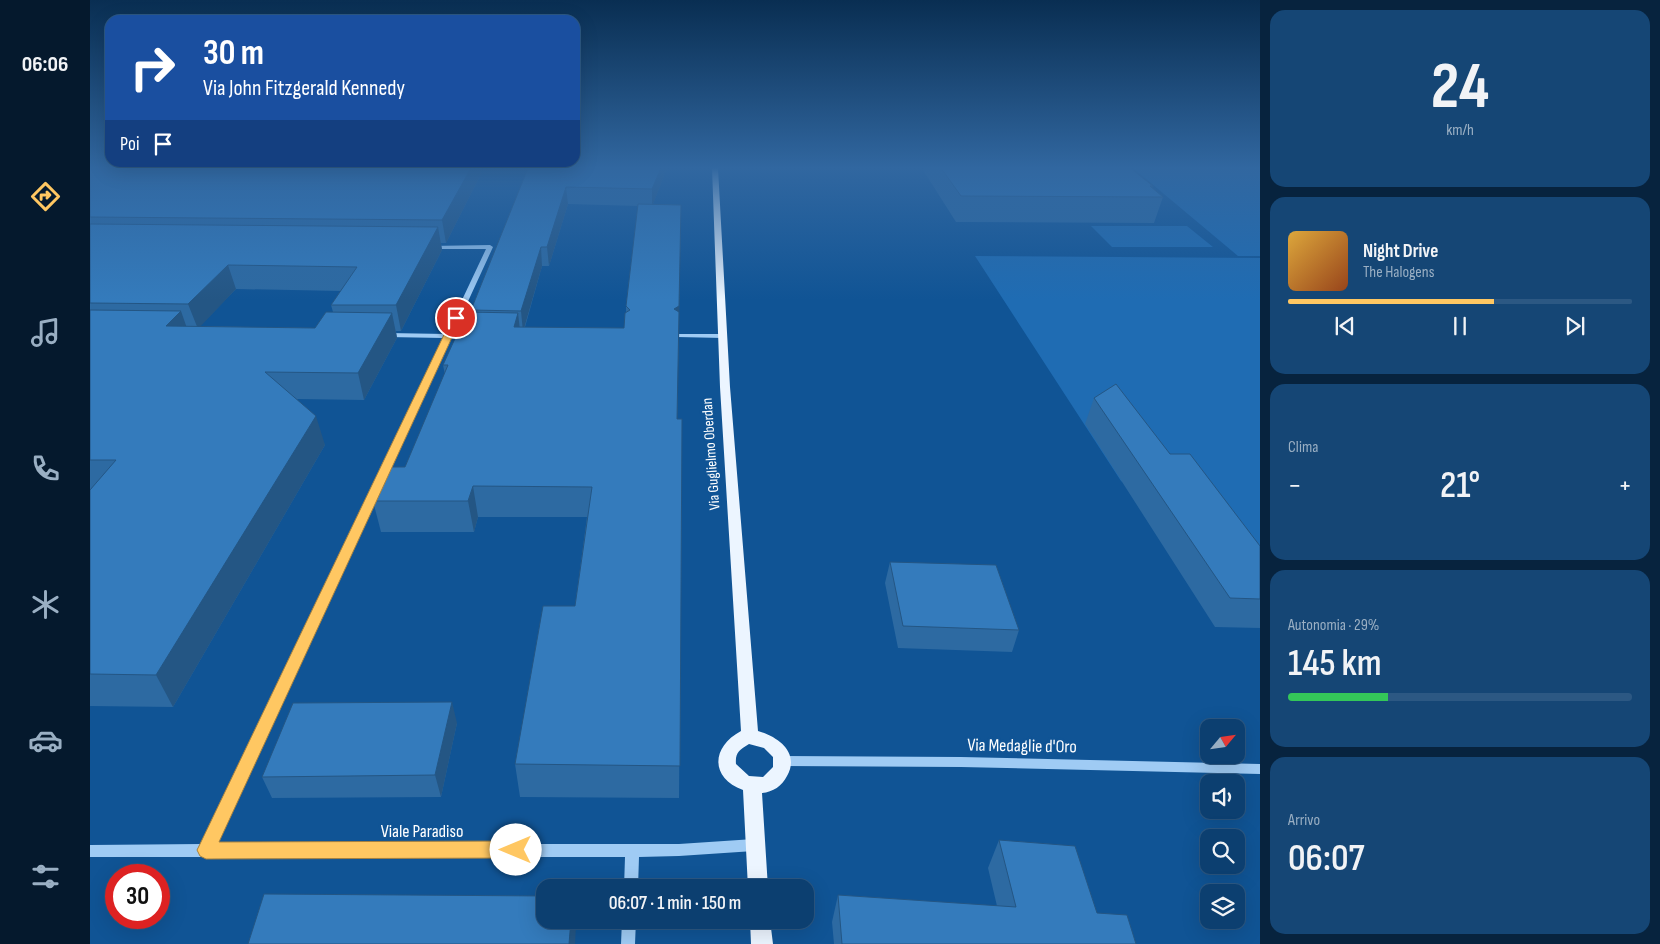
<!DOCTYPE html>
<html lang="it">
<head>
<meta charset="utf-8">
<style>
	body { margin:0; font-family:"Sofia Sans Condensed",sans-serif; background:#154675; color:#f1f3f6; height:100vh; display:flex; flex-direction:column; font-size:19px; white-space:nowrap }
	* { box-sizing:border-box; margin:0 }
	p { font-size:16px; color:#9aafc3 }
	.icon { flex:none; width:28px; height:28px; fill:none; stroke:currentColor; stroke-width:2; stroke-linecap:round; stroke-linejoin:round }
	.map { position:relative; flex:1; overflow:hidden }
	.drawer { display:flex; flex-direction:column; gap:10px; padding:10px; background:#07233e; width:400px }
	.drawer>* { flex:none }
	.banner { position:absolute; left:15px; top:15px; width:475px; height:152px; border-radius:15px; box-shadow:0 5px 20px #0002,0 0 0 1px #2c5883; background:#1a4fa0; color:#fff; overflow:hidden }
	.needle { width:32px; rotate:61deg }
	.fabs { position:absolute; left:1110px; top:719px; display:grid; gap:10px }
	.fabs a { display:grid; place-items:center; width:45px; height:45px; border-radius:10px; background:#0c3f70; box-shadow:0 5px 20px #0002,0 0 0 1px #2c5883; font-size:25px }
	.speed { position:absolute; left:15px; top:864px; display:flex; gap:10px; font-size:25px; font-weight:700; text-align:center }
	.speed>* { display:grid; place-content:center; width:65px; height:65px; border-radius:50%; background:#0c3f70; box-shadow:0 5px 20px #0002,0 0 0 1px #2c5883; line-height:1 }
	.speed .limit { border:8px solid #d22; background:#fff; color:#111 }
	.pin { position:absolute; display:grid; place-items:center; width:42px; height:42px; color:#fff; margin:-21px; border:2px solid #fff; border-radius:50%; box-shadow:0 1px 5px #0007 }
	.me { position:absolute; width:55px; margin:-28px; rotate:270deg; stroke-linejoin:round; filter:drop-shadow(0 0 4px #0008) }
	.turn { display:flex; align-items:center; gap:18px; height:105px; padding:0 15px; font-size:22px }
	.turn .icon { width:65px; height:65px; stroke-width:2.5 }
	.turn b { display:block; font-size:35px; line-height:42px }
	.then { display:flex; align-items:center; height:48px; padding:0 15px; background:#0003; gap:10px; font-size:19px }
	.big { font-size:38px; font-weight:600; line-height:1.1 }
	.drawer .widget { flex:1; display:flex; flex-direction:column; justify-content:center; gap:8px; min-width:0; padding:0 18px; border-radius:15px; background:#154675 }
	.drawer .dial { align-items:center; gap:0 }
	.dial b { font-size:65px; line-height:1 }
	.song { display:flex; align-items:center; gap:15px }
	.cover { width:60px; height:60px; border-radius:8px; background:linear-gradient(135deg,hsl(40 70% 55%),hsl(20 70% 35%)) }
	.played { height:5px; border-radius:2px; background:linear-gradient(90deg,#ffc762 60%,#2c5883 60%) }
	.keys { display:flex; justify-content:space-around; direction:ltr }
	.heat { display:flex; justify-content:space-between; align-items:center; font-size:28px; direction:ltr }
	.charge { height:8px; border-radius:4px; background:linear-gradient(90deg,#34c759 29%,#2c5883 0) }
	.trip { position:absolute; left:446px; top:879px; width:278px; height:50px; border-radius:15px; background:#0c3f70; box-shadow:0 5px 20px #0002,0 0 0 1px #2c5883; font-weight:600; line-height:50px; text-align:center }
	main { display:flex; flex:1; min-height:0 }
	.menu { display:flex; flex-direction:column; width:90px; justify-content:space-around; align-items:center; background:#05192d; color:#9aafc3 }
	.menu .icon { width:35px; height:35px }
	.menu .selected { color:#ffc762 }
	.menu b { font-size:22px; color:#f1f3f6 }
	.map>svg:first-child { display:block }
	.green { fill:#1f6cb3 }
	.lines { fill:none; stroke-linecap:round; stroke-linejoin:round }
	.minor { fill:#9fcbf4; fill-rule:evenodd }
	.major { fill:#ecf5ff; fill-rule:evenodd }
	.wall { fill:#2d6aa2; fill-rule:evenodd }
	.shaded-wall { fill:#245684 }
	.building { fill:#347bbc; stroke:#245684 }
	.route { fill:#ffc762; stroke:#a68140 }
	.labels { text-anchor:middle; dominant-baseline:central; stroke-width:5; stroke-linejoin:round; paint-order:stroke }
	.street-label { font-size:15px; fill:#fff; stroke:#105495 }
	.near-street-label { font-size:18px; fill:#fff; stroke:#105495 }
</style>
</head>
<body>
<main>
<nav class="menu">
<b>06:06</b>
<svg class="icon selected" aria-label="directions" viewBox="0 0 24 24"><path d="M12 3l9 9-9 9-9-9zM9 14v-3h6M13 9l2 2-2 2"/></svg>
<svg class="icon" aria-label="music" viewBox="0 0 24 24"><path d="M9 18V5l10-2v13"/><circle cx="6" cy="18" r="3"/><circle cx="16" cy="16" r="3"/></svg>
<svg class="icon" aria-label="phone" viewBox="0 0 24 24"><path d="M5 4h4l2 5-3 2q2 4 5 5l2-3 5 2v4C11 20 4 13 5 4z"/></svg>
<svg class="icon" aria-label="climate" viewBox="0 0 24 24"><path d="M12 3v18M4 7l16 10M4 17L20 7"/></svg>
<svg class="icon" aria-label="car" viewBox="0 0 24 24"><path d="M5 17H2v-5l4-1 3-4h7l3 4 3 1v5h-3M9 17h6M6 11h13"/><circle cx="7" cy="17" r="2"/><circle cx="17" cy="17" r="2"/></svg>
<svg class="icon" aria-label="filters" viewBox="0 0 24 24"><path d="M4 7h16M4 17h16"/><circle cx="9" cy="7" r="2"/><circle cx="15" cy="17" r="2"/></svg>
</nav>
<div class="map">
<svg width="1170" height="944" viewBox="0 0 1170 944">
	<rect width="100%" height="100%" fill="#105495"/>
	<path class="green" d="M 1043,168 L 1170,168 L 1170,256 L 1148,256 Z
		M 1001,226 L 1097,226 L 1123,247 L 1022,247 Z
		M 885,256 L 1170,258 L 1170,576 L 1031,481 Z"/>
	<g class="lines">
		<path class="minor" d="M 339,246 L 400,245 L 403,247 L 363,334 L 379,334 L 382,336 L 379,338 L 361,338 L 126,844 L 589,844 L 664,839 L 669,840 L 671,845 L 669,850 L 664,851 L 589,856 L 549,857 L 548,888 L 534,888 L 535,857 L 0,857 L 0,845 L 112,844 L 354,338 L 297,337 L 294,335 L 297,333 L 356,334 L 396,249 L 341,249 L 339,248 Z
			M 589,334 L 633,334 L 636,336 L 633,338 L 587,337 L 586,336 Z
			M 693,756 L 871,757 L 1170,764 L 1170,774 L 871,767 L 693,766 L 689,765 L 687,761 L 689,757 Z
			M 532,920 L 546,920 L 545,944 L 531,944 Z"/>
		<path class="major" d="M 622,168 L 628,168 L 640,387 L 668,731 C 689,737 710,753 697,776 C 692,786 683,792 672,793 L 678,888 L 658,888 L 653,790 C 620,778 621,747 651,731 L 630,387 ZM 659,744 L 674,748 L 683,757 L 683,767 L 673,777 L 659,776 L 646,764 C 645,753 649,750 659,744 Z
			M 660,920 L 680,920 L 683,944 L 661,944 Z"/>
	</g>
	<path class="wall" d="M 0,168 L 394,168 L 356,243 L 351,243 L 352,250 L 311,331 L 306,331 L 307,338 L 274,400 L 207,399 L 235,445 L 83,707 L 0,706 L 0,490 L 1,489 L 0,489 ZM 146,289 L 251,291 L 241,305 L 243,312 L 225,328 L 110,326 Z
		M 438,168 L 577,168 L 563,204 L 591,205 L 587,419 L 592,419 L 589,798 L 430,797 L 425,764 L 485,606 L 497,517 L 388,517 L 384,532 L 291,532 L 283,501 L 315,467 L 355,375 L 353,365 L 382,312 L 381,310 ZM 478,204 L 548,206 L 536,306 L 536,313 L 534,328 L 435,327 L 452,266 L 459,266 Z
		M 833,168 L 1040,168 L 1063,186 L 1062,188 L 1073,197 L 1064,223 L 866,222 L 833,170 Z
		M 1004,398 L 1080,454 L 1170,546 L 1170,628 L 1125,627 L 995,424 Z
		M 800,562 L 929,630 L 922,652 L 808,648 L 795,583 Z
		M 367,723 L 351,797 L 182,798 L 172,777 Z
		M 909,840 L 1007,913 L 1046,944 L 744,944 L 742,922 L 748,895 L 907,906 L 898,868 Z"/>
	<path class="shaded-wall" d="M 381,168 L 394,168 L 356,243 L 352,220 Z
		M 571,168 L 577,168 L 562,207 L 562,189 Z
		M 476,187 L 478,204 L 459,266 L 457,247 Z
		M 591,205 L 589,339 L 587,448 L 584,309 Z
		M 348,227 L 352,250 L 311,331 L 306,305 Z
		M 451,247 L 452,266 L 433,332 L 431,311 Z
		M 138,265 L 146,289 L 108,329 L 98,304 Z
		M 91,311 L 100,337 L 76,326 Z
		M 302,313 L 307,338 L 274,400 L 268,373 Z
		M 428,313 L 431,339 L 424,327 Z
		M 226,416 L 235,445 L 83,707 L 66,675 Z
		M 383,486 L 388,517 L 384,532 L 378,501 Z
		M 362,702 L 367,723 L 351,797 L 345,775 Z
		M 481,920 L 486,920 L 486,926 L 485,944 L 479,944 Z"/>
	<path class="building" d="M 0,168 L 381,168 L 352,220 L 0,217 Z
		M 438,168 L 571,168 L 562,189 L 476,187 L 457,247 L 451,247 L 431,311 L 381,310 Z
		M 851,168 L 1040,168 L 1063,186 L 1060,186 L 1073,197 L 871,196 Z
		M 548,204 L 591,205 L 589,306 L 584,309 L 589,312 L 587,419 L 592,419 L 590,766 L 425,764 L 453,606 L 485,606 L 502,487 L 383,486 L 378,501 L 283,501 L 298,467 L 315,467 L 358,365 L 353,365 L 377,312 L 428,313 L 424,327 L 534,328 L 535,313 L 540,310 L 536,306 Z
		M 0,224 L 348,227 L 306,305 L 241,305 L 267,267 L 138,265 L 98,304 L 0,303 Z
		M 0,310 L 91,311 L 76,326 L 225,328 L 236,312 L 302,313 L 268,373 L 175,372 L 226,416 L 66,675 L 0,674 L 0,490 L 26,460 L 0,460 Z
		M 1026,384 L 1080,454 L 1100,454 L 1170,546 L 1170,599 L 1140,598 L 1004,398 Z
		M 800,562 L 906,565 L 929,630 L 813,626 Z
		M 362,702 L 345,775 L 172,777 L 203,703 Z
		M 909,840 L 985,846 L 1007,913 L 1037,915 L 1046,944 L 752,944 L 748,895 L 926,907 Z
		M 174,894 L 455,896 L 455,920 L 481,920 L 479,944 L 158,944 Z"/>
	<linearGradient id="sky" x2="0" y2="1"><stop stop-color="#092e52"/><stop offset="0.56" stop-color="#3167a0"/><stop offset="1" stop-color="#3167a0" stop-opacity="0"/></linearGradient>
	<rect width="1170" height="300" fill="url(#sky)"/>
	<path class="route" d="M 366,315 L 371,318 L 129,842 L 426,841 L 432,844 L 435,850 L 432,855 L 426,858 L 116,859 L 110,856 L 107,850 L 110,844 L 362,318 Z"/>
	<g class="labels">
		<g class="street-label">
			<text transform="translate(621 454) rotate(-94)">Via Guglielmo Oberdan</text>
		</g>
		<g class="near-street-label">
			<text transform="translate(932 746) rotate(1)">Via Medaglie d'Oro</text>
			<text x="332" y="831">Viale Paradiso</text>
		</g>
	</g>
</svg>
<div class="fabs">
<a><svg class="needle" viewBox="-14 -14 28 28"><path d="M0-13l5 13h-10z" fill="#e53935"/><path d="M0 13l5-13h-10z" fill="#9aafc3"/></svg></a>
<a><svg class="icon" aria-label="sound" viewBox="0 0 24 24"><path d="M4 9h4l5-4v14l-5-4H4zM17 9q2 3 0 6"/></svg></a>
<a><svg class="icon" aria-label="search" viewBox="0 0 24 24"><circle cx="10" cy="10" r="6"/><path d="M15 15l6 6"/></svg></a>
<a><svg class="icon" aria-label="layers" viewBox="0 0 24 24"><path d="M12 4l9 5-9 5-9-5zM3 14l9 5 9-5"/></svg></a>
</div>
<div class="speed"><div class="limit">30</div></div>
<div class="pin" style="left:366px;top:318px;background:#d93025"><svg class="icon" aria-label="arrive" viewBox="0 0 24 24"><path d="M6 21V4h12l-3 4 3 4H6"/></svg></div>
<svg class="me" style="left:426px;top:850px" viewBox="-20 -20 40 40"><circle r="19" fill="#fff"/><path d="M0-13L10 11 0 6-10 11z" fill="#ffc762"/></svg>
<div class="trip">06:07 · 1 min · 150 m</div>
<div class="banner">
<div class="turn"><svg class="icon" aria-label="right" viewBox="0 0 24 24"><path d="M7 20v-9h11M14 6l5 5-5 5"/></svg><div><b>30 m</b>Via John Fitzgerald Kennedy</div></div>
<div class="then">Poi<svg class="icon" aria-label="arrive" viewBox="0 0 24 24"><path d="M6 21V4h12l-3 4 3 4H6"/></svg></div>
</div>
</div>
<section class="drawer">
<div class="widget dial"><b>24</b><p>km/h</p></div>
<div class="widget">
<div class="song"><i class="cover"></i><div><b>Night Drive</b><p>The Halogens</p></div></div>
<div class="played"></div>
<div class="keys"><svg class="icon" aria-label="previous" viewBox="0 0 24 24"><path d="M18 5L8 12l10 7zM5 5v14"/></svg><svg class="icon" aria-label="pause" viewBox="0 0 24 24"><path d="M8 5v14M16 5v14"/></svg><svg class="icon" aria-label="next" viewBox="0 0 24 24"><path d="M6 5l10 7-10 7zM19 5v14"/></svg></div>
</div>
<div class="widget"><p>Clima</p>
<div class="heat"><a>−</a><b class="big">21°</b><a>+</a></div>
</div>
<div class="widget"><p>Autonomia · 29%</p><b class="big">145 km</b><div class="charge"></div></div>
<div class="widget"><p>Arrivo</p><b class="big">06:07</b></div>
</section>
</main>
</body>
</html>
